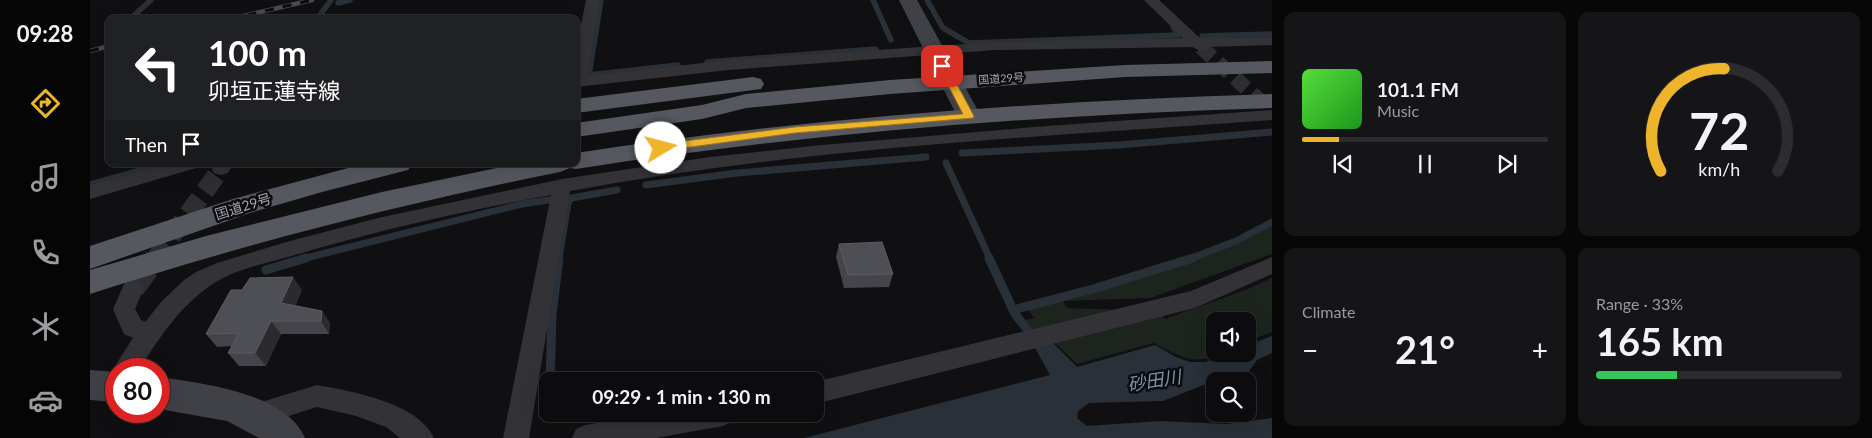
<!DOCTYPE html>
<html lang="en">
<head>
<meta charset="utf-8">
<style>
	body { margin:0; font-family:Lato,"Noto Sans JP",sans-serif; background:#151517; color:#f1f3f6; height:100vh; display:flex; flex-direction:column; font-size:19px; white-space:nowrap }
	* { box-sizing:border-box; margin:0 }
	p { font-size:16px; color:#9a9b9e }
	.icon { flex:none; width:28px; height:28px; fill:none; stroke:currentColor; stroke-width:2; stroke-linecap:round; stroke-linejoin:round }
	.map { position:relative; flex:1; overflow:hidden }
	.side { display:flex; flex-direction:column; gap:12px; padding:12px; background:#070708; width:600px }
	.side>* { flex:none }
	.hud { position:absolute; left:15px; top:15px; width:475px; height:152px; border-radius:10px; box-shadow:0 5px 20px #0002,0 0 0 1px #2c2c2e; background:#202124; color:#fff; overflow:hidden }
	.controls { position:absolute; left:1116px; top:312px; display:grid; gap:10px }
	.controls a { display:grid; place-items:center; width:50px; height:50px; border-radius:10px; background:#0c0c0e; box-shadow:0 5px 20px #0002,0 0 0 1px #2c2c2e; font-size:25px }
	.speed { position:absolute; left:15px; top:358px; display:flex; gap:10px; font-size:25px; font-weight:700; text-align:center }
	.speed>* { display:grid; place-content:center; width:65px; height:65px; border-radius:50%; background:#0c0c0e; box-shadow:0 5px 20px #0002,0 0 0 1px #2c2c2e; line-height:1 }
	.speed .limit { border:8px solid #d22; background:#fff; color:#111 }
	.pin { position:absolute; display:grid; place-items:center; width:42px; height:42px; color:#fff; margin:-21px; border-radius:10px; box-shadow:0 2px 8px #0006 }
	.me { position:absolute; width:55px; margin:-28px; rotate:82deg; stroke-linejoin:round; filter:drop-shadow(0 0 4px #0008) }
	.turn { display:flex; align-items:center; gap:18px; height:105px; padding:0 20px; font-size:22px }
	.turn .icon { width:65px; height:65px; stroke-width:2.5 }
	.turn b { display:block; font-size:35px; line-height:42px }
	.then { display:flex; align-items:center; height:48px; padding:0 20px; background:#0003; gap:10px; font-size:19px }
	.big { font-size:38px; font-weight:700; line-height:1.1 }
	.side .card { flex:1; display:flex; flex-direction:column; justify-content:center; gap:8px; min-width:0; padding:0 18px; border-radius:10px; background:#151517 }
	.side .dial { align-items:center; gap:0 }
	.dial svg { height:130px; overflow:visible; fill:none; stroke:#2c2c2e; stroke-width:7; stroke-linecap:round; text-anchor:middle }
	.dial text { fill:#f1f3f6; stroke:none }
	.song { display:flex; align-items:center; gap:15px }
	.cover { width:60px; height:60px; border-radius:8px; background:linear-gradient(135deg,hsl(110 70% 55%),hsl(120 70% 35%)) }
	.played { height:5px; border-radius:2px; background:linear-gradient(90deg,#eeb42c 15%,#2c2c2e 15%) }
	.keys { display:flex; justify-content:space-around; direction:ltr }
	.heat { display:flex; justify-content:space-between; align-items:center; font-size:28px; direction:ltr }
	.charge { height:8px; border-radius:4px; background:linear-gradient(90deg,#34c759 33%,#2c2c2e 0) }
	.side .tiles { flex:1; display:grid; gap:12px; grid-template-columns:repeat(2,1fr) }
	.trip { position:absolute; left:449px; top:372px; width:285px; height:50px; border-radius:10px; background:#0c0c0e; box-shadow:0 5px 20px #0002,0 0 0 1px #2c2c2e; font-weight:700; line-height:50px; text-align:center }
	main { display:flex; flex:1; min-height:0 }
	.tab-bar { display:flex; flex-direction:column; width:90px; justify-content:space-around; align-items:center; background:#050506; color:#9a9b9e }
	.tab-bar .icon { width:35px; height:35px }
	.tab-bar .active { color:#eeb42c }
	.tab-bar b { font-size:22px; color:#f1f3f6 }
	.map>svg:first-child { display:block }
	.green { fill:#1d241e }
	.water { fill:#293037 }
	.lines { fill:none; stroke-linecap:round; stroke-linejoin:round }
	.stream-far2 { stroke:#293037; stroke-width:5.5 }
	.stream-far1 { stroke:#293037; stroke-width:7 }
	.stream { stroke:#293037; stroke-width:9 }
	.minor-tunnel-far2 { stroke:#2d2e32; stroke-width:15; stroke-dasharray:15 8; stroke-linecap:butt }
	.minor-tunnel-far1 { stroke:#2d2e32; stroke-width:19; stroke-dasharray:19 9; stroke-linecap:butt }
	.minor-tunnel { stroke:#2d2e32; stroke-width:24; stroke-dasharray:24 12; stroke-linecap:butt }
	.minor { fill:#323237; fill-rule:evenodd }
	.secondary { fill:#404147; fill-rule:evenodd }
	.trunk { fill:#56585f; fill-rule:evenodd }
	.rail-casing { stroke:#494a50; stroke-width:4.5 }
	.rail { stroke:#0c0b0d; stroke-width:3; stroke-dasharray:9; stroke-linecap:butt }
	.wall { fill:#44444a }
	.shaded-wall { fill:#2b2b2f }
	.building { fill:#4e4f55; stroke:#5b5c64 }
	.route { fill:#eeb42c; stroke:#9b751d }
	.labels { text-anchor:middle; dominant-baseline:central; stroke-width:5; stroke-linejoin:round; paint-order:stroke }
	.far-street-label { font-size:11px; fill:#a2a6b2; stroke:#0c0b0d }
	.street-label { font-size:14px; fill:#a2a6b2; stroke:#0c0b0d }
	.near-water-label { font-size:18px; font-style:italic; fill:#7993ae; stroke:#0c0b0d }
</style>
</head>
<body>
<main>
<nav class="tab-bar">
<b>09:28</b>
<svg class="icon active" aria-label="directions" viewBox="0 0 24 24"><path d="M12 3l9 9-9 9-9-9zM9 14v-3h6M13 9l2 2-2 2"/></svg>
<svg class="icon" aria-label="music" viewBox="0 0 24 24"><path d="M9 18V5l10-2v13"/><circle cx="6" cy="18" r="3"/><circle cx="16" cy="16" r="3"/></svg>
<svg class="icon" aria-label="phone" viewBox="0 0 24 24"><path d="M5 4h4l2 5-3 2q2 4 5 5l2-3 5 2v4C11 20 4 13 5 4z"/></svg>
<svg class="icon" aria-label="climate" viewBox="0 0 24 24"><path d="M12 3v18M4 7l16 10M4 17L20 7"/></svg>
<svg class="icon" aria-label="car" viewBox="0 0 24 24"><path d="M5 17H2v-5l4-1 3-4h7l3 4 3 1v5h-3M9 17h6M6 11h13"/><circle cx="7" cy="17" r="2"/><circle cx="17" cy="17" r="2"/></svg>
</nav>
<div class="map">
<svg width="1182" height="438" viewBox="0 0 1182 438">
	<rect width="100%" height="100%" fill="#101012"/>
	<path class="green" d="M 1182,223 L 1182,254 L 1060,298 L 973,301 L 977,308 L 1039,310 L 941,333 L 931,321 L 944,318 L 938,309 L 1025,286 L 1130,250 Z
		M 1182,278 L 1182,332 L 1158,341 L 1158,321 L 1125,321 L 1125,354 L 1132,354 C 1102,366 1092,357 1064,343 L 987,364 L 964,342 L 1071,314 L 1075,319 L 1158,289 Z"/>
	<path class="water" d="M 1182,336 L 1182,353 L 1167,360 L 1157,374 L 1131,378 L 1073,401 L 999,403 L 988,411 L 987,418 L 997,426 L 1070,421 L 1137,424 L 1182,418 L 1182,438 L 714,438 L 960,375 L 944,346 L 962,342 L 987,367 L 1065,345 L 1086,357 L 1100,362 L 1115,362 L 1143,354 L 1158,354 L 1158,345 Z"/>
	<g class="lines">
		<path class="stream-far2" d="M 511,0 L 499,75 L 588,65
			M 783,0 L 801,40
			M 837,0 L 853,28 L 879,43 L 1089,35 L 1083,27
			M 248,3 L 260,0
			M 40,19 L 61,0
			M 227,19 L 241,0
			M 1112,36 L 1182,34
			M 17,39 L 19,38
			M 617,62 L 786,49"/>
		<path class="stream-far1" d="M 872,153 L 1029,145 L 1182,132
			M 856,163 L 900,259
			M 0,185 L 74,164
			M 556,185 L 647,173 L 836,157
			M 212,259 L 432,204 L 459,200
			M 469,259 L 478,203 L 481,198 L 527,190
			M 1099,259 L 1146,241 L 1182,222"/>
		<path class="stream" d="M 899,258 L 925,314 L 943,337
			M 176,270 L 216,258
			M 923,310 L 1003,289 L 1103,258
			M 460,381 L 462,315 L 469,258"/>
		<path class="minor-tunnel-far2" d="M 1111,47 L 1179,109"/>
		<path class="minor-tunnel-far1" d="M 65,259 L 131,169"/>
		<path class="minor-tunnel" d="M 43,288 L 65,258"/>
		<path class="minor" d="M 496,0 L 510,0 L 497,76 L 639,60 L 905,42 L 1093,38 L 1054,0 L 1069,0 L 1110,38 L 1182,37 L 1182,45 L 1118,47 L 1116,50 L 1111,51 L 1102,47 L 905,50 L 639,70 L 486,87 L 486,50 Z
			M 1182,110 L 1182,120 C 948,137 711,148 480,191 L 439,438 L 413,438 L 461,195 C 375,211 289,230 205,255 C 177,263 144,269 120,286 C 89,307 69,339 49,369 L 26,369 L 26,376 L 23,369 L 43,338 L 34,334 L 23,309 L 35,282 L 43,279 L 51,282 L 54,288 L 45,309 L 51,320 L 55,322 L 72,301 L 94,280 L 106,272 L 127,263 L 200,241 L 288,218 L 472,179 L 620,157 L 732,145 L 957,126 Z
			M 79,164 L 109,164 L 106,168 L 0,199 L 0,185 Z
			M 125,164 L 143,164 L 138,173 L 131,175 L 124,173 L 122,169 Z
			M 1182,257 L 1182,274 L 1105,308 L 725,404 L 725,382 L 1101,291 Z
			M 227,385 C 261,391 329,403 344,438 L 310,438 L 296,427 L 266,416 L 227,407 L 164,427 L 155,423 L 151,415 L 155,407 Z
			M 564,414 L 646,414 L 642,422 L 633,426 L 566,438 L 482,438 L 486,429 L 495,425 Z"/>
		<path class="secondary" d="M 809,0 L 827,0 L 891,116 L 887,121 L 879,123 L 871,121 L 867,116 Z
			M 0,370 L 26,372 L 26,402 L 0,400 Z
			M 69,377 C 112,383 196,393 215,438 L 169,438 L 137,421 L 69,409 Z"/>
		<path class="trunk" d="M 1182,61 L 1182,73 L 1035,77 L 800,94 L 656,108 L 612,119 L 486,137 L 486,123 L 612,105 L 656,94 L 800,80 L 1035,65 Z
			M 663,77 L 671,79 L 674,84 L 671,89 L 486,113 L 486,99 Z
			M 1182,94 L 1182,108 C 947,115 718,133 486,169 L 480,168 L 470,172 C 311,204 155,244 0,294 L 0,270 L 116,236 L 292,192 L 426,164 L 486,164 L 486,153 C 717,118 949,101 1182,94 Z
			M 273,164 L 322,164 L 318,170 L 232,192 L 163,212 L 0,269 L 0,246 L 143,199 Z"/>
		<g class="rail-casing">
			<path id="rail" d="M 140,19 L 222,0
				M 0,51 L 19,46"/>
		</g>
		<use href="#rail" class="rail"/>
	</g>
	<path class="wall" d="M 749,244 L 803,274 L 799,287 L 754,288 L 746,257 Z
		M 212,290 L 205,306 L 232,311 L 240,323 L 239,334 L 191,334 L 176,366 L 149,366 L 138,353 L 142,346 L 127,347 L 116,334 Z"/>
	<path class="shaded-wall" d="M 203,277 L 212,290 L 201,316 L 191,303 Z
		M 232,311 L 240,323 L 239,334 L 231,321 Z
		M 181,321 L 191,334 L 176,366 L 165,353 Z"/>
	<path class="building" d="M 792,242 L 803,274 L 758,275 L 749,244 Z
		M 203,277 L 191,303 L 232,311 L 231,321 L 181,321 L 165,353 L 138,353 L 149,333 L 116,334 L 141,290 L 152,290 L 160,278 Z"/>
	<path class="route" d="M 852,63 L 857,66 L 884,116 L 883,118 L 705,133 L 571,151 L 566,148 L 571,144 L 705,127 L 873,114 L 848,66 Z"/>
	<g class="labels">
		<g class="far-street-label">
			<text transform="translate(911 78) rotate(-4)">国道29号</text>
		</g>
		<g class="street-label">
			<text transform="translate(153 206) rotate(-17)">国道29号</text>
		</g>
		<g class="near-water-label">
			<text transform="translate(1064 380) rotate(-9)">砂田川</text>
		</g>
	</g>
</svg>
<div class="controls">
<a><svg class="icon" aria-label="sound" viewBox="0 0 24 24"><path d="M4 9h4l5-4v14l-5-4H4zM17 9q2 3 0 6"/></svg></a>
<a><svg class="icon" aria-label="search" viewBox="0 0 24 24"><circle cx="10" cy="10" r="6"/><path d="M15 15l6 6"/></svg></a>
</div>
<div class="speed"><div class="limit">80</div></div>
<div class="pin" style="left:852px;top:66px;background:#d93025"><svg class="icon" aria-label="arrive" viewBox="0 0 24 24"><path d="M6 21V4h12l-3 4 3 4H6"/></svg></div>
<svg class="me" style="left:571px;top:148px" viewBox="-20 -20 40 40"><circle r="19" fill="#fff"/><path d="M0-13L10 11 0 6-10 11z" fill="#eeb42c"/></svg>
<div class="trip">09:29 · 1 min · 130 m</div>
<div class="hud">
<div class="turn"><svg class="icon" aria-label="left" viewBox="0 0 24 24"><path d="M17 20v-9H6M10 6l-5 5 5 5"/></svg><div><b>100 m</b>卯垣正蓮寺線</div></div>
<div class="then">Then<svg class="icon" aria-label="arrive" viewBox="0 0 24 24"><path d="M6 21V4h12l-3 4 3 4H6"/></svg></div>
</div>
</div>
<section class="side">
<div class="tiles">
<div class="card">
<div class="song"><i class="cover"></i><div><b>101.1 FM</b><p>Music</p></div></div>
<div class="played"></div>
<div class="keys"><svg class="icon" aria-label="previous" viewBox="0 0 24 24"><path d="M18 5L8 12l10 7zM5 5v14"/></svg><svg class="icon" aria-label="pause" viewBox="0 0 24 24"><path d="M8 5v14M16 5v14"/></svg><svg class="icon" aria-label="next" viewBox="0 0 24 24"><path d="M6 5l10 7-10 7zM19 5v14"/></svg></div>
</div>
<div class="card dial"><svg viewBox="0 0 100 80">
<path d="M14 69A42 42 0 1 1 86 69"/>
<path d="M14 69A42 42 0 0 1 53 6" stroke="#eeb42c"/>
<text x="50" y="56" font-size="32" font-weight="700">72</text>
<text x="50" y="72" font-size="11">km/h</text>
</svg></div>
<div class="card"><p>Climate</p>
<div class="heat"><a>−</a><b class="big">21°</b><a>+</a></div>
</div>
<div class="card"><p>Range · 33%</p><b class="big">165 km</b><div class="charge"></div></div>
</div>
</section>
</main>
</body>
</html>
